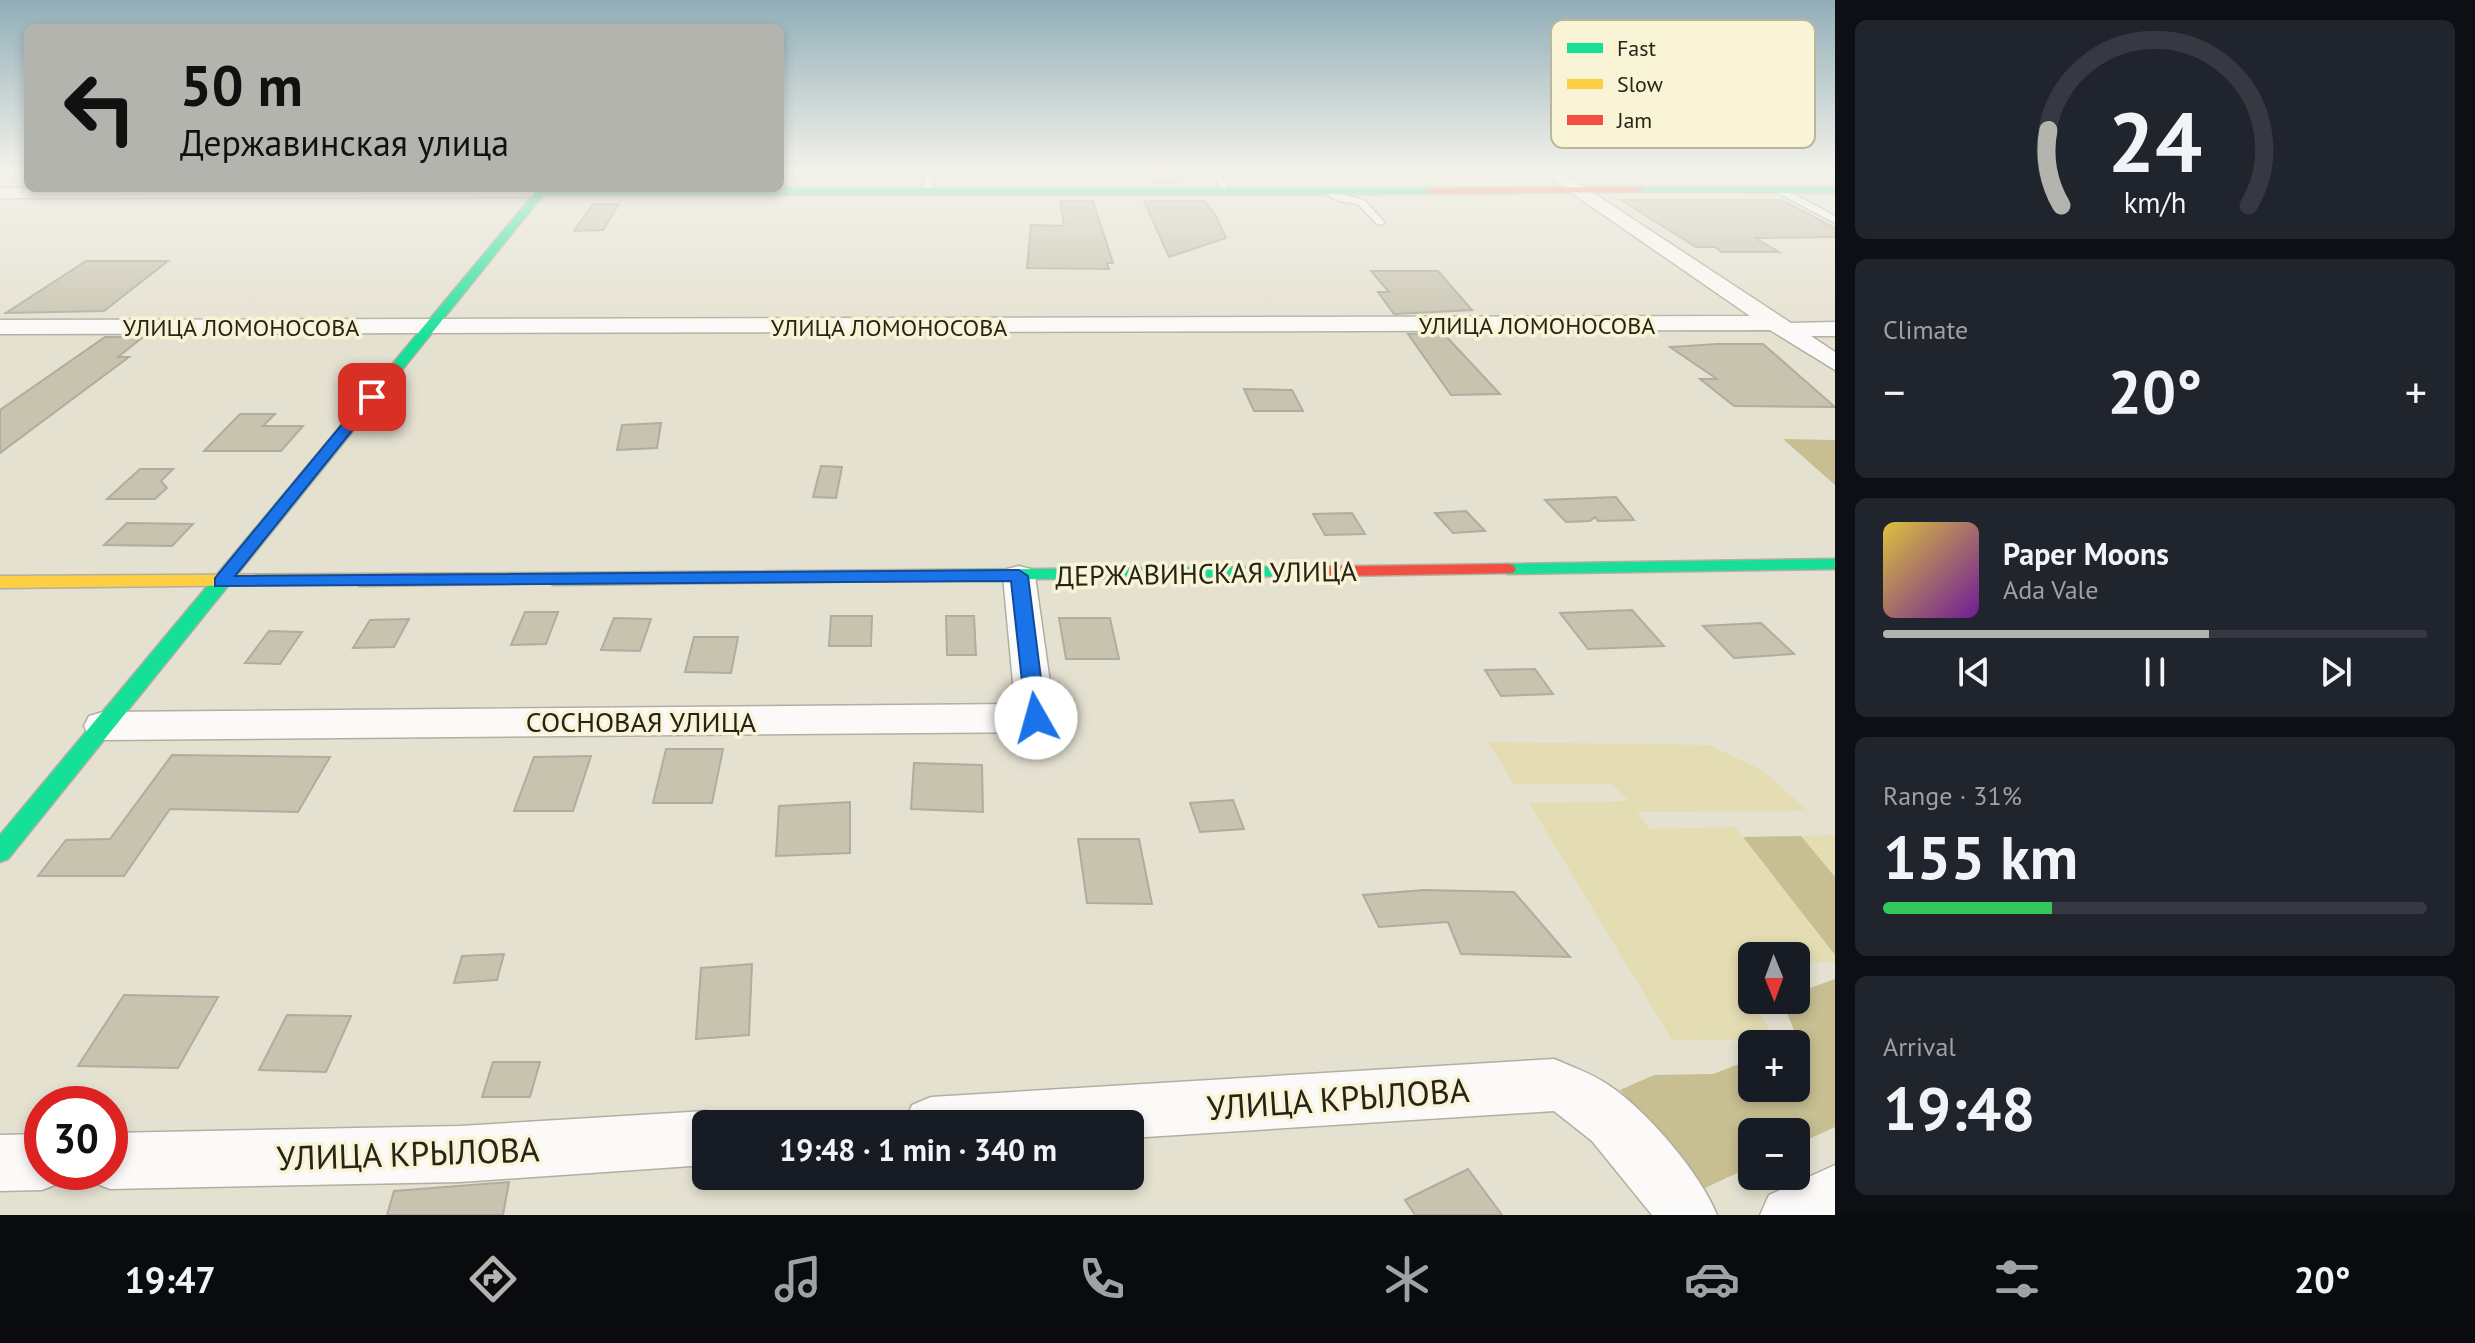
<!DOCTYPE html>
<html lang="en">
<head>
<meta charset="utf-8">
<style>
	body { margin:0; font-family:"PT Sans",sans-serif; background:#20242c; color:#f1f3f6; height:100vh; display:flex; flex-direction:column; font-size:30px; white-space:nowrap }
	* { box-sizing:border-box; margin:0 }
	p { font-size:26px; color:#9ea1a6 }
	.icon { flex:none; width:44px; height:44px; fill:none; stroke:currentColor; stroke-width:2; stroke-linecap:round; stroke-linejoin:round }
	.map { position:relative; flex:1; overflow:hidden }
	.drawer { display:flex; flex-direction:column; gap:20px; padding:20px; background:#0d0f14; width:640px }
	.drawer>* { flex:none }
	.guide { position:absolute; left:24px; top:24px; width:760px; height:168px; border-radius:12px; box-shadow:0 4px 12px #0003; background:#b4b4af; color:#111; overflow:hidden }
	.needle { width:52px; rotate:179deg }
	.buttons { position:absolute; left:1738px; top:942px; display:grid; gap:16px }
	.buttons a { display:grid; place-items:center; width:72px; height:72px; border-radius:12px; background:#171b24; box-shadow:0 4px 12px #0003; font-size:40px }
	.speed { position:absolute; left:24px; top:1086px; display:flex; gap:16px; font-size:40px; font-weight:700; text-align:center }
	.speed>* { display:grid; place-content:center; width:104px; height:104px; border-radius:50%; background:#171b24; box-shadow:0 4px 12px #0003; line-height:1 }
	.speed .limit { border:12px solid #d22; background:#fff; color:#111 }
	.pin { position:absolute; display:grid; place-items:center; width:68px; height:68px; color:#fff; margin:-34px; border-radius:16px; box-shadow:0 4px 12px #0006 }
	.me { position:absolute; width:88px; margin:-44px; rotate:353deg; stroke-linejoin:round; filter:drop-shadow(0 0 6px #0008) }
	.turn { display:flex; align-items:center; gap:28px; height:168px; padding:0 24px; font-size:36px }
	.turn .icon { width:104px; height:104px; stroke-width:2.5 }
	.turn b { display:block; font-size:56px; line-height:68px }
	.big { font-size:60px; font-weight:600; line-height:1.1 }
	.drawer .card { flex:1; display:flex; flex-direction:column; justify-content:center; gap:12px; min-width:0; padding:0 28px; border-radius:12px; background:#20242c }
	.drawer .dial { align-items:center; gap:0 }
	.dial svg { height:208px; overflow:visible; fill:none; stroke:#363941; stroke-width:7; stroke-linecap:round; text-anchor:middle }
	.dial text { fill:#f1f3f6; stroke:none }
	.song { display:flex; align-items:center; gap:24px }
	.cover { width:96px; height:96px; border-radius:12px; background:linear-gradient(135deg,hsl(50 70% 55%),hsl(280 70% 35%)) }
	.played { height:8px; border-radius:4px; background:linear-gradient(90deg,#b4b4af 60%,#363941 60%) }
	.keys { display:flex; justify-content:space-around; direction:ltr }
	.heat { display:flex; justify-content:space-between; align-items:center; font-size:44px; direction:ltr }
	.charge { height:12px; border-radius:6px; background:linear-gradient(90deg,#34c759 31%,#363941 0) }
	.trip { position:absolute; left:692px; top:1110px; width:452px; height:80px; border-radius:12px; background:#171b24; box-shadow:0 4px 12px #0003; font-weight:600; line-height:80px; text-align:center }
	.menu { display:flex; height:128px; justify-content:space-around; align-items:center; background:#090b0e; color:#9ea1a6 }
	.menu .icon { width:56px; height:56px }
	.menu .active { color:#b4b4af }
	.menu b { font-size:36px; color:#f1f3f6 }
	main { display:flex; flex:1; min-height:0 }
	.map>svg:first-child { display:block }
	.green { fill:#e4dcb2 }
	.forest { fill:#c7be92 }
	.building { fill:#c8c3af; stroke:#afaca0; stroke-width:2 }
	.lines { fill:none; stroke-linecap:round; stroke-linejoin:round }
	.lane-casing { stroke:#b1afa2; stroke-width:3 }
	.street-casing { stroke:#b1afa2; stroke-width:3 }
	.fast-casing { stroke:#b1afa2; stroke-width:3 }
	.slow-casing { stroke:#b1afa2; stroke-width:3 }
	.jam-casing { stroke:#b1afa2; stroke-width:3 }
	.lane { fill:#fbfaf8; fill-rule:evenodd }
	.street { fill:#fbfaf8; fill-rule:evenodd }
	.fast { fill:#16e098; fill-rule:evenodd }
	.slow { fill:#ffcf43; fill-rule:evenodd }
	.jam { fill:#f24e42; fill-rule:evenodd }
	.route { fill:#1a73e8; stroke:#114b97; stroke-width:2 }
	.labels { text-anchor:middle; dominant-baseline:central; stroke-width:7; stroke-linejoin:round; paint-order:stroke }
	.far-street-label { font-size:24px; fill:#262419; stroke:#faf4d6 }
	.street-label { font-size:28px; fill:#262419; stroke:#faf4d6 }
	.near-street-label { font-size:34px; fill:#262419; stroke:#faf4d6 }
	.key { fill:#faf4d6; stroke:#bab69d; stroke-width:2 }
	.key-label { font-size:22px; fill:#262419 }
</style>
</head>
<body>
<main>
<div class="map">
<svg width="1835" height="1215" viewBox="0 0 1835 1215">
	<rect width="100%" height="100%" fill="#e5e1d1"/>
	<path class="green" d="M 1488,742 L 1709,745 L 1762,770 L 1808,811 L 1637,812 L 1649,829 L 1735,827 L 1835,956 L 1835,962 L 1796,963 L 1796,956 L 1752,956 L 1752,964 L 1743,964 L 1752,978 L 1752,994 L 1747,995 L 1776,1039 L 1672,1040 L 1529,803 L 1629,801 L 1612,784 L 1514,784 Z
		M 1835,835 L 1835,877 L 1801,836 Z"/>
	<path class="forest" d="M 1783,439 L 1835,440 L 1835,485 Z
		M 1801,836 L 1835,877 L 1835,955 L 1743,837 Z
		M 1835,979 L 1835,1127 L 1796,1145 L 1796,1132 L 1752,1132 L 1752,1166 L 1703,1189 L 1620,1090 L 1654,1075 L 1713,1074 L 1752,1059 L 1752,1088 L 1796,1088 L 1796,1044 L 1792,1044 L 1799,1041 L 1781,1000 L 1796,1000 L 1796,993 Z"/>
	<path class="building" d="M 1146,171 L 1177,171 L 1184,182 L 1153,183 Z
		M 1621,200 L 1782,200 L 1835,228 L 1835,237 L 1755,238 L 1779,252 L 1722,252 L 1715,247 L 1696,247 Z
		M 1060,201 L 1093,201 L 1113,263 L 1107,263 L 1109,269 L 1027,268 L 1031,225 L 1064,226 Z
		M 1144,201 L 1204,201 L 1215,214 L 1226,238 L 1169,257 Z
		M 593,204 L 619,204 L 603,230 L 574,231 Z
		M 86,261 L 168,261 L 104,311 L 6,313 Z
		M 1371,271 L 1438,271 L 1472,310 L 1394,314 L 1378,292 L 1389,292 Z
		M 1408,334 L 1444,334 L 1500,394 L 1451,395 Z
		M 105,337 L 143,337 L 118,357 L 129,357 L 0,453 L 0,410 Z
		M 1717,344 L 1763,344 L 1835,407 L 1734,406 L 1700,379 L 1717,379 L 1670,347 Z
		M 1244,389 L 1292,390 L 1303,411 L 1254,411 Z
		M 240,414 L 275,414 L 263,426 L 303,426 L 281,451 L 204,451 Z
		M 661,423 L 657,448 L 617,450 L 622,425 Z
		M 821,466 L 842,467 L 836,498 L 813,497 Z
		M 140,469 L 173,469 L 161,481 L 167,488 L 155,499 L 107,499 Z
		M 1616,497 L 1634,520 L 1598,521 L 1595,517 L 1590,521 L 1566,522 L 1545,500 Z
		M 1466,511 L 1485,531 L 1453,533 L 1435,513 Z
		M 1352,513 L 1365,534 L 1325,535 L 1313,514 Z
		M 127,523 L 193,524 L 172,546 L 104,545 Z
		M 1632,610 L 1664,646 L 1588,649 L 1560,613 Z
		M 525,612 L 558,612 L 546,644 L 511,645 Z
		M 831,616 L 872,616 L 871,646 L 829,646 Z
		M 946,616 L 974,616 L 976,655 L 947,655 Z
		M 614,618 L 651,619 L 640,651 L 601,650 Z
		M 1059,618 L 1110,618 L 1119,659 L 1066,659 Z
		M 409,619 L 394,647 L 353,648 L 370,620 Z
		M 1761,623 L 1794,654 L 1734,658 L 1703,626 Z
		M 269,631 L 302,632 L 280,664 L 245,663 Z
		M 694,637 L 738,637 L 731,673 L 685,672 Z
		M 1535,669 L 1553,694 L 1501,696 L 1485,670 Z
		M 666,749 L 723,749 L 712,803 L 653,803 Z
		M 172,755 L 330,757 L 298,812 L 170,809 L 124,876 L 38,876 L 66,840 L 110,839 Z
		M 591,756 L 573,811 L 514,811 L 534,757 Z
		M 914,763 L 982,765 L 983,812 L 911,809 Z
		M 1233,800 L 1244,829 L 1200,832 L 1190,803 Z
		M 850,802 L 850,853 L 776,856 L 779,806 Z
		M 1078,839 L 1139,839 L 1152,904 L 1087,903 Z
		M 1424,890 L 1514,892 L 1570,957 L 1461,954 L 1448,922 L 1379,927 L 1363,895 Z
		M 504,954 L 497,980 L 454,983 L 462,956 Z
		M 752,964 L 749,1035 L 696,1039 L 701,968 Z
		M 124,995 L 218,997 L 178,1068 L 78,1066 Z
		M 287,1015 L 351,1016 L 326,1072 L 259,1070 Z
		M 493,1062 L 540,1062 L 530,1097 L 482,1097 Z
		M 1468,1169 L 1502,1215 L 1415,1215 L 1405,1200 Z
		M 509,1182 L 503,1215 L 387,1215 L 394,1191 Z"/>
	<g class="lines">
		<g class="lane-casing">
			<path id="lane" d="M 929,171 L 937,171 L 932,180 L 932,192 L 928,195 L 924,192 L 924,180 Z
				M 1210,171 L 1218,171 L 1231,194 L 1225,194 Z
				M 1776,188 L 1782,188 L 1835,216 L 1835,223 L 1776,192 Z
				M 1326,190 L 1364,200 L 1385,223 L 1378,225 L 1358,204 L 1336,200 L 1326,194 Z"/>
		</g>
		<g class="street-casing">
			<path id="street" d="M 1540,171 L 1560,171 L 1791,323 L 1835,322 L 1835,336 L 1811,336 L 1835,352 L 1835,370 L 1770,330 L 0,334 L 0,320 L 1750,316 Z
				M 0,188 L 546,188 L 550,192 L 541,197 L 0,198 Z
				M 1019,566 L 1031,569 L 1035,576 L 1055,718 L 1050,728 L 1036,732 L 103,740 L 89,736 L 84,726 L 89,716 L 103,712 L 1015,704 L 1003,576 L 1007,569 Z
				M 1554,1059 C 1573,1067 1593,1074 1610,1086 C 1648,1112 1700,1173 1717,1215 L 1652,1215 L 1592,1141 L 1554,1111 L 1130,1138 L 1130,1124 L 904,1124 L 912,1105 L 931,1097 Z
				M 706,1111 L 725,1119 L 728,1124 L 706,1124 L 706,1165 L 460,1182 L 110,1189 L 90,1181 L 87,1172 L 110,1172 L 110,1133 L 460,1126 Z
				M 42,1134 L 42,1172 L 66,1172 L 62,1182 L 42,1190 L 0,1191 L 0,1135 Z
				M 1835,1165 L 1835,1215 L 1760,1215 L 1769,1195 Z"/>
		</g>
		<g class="fast-casing">
			<path id="fast" d="M 1639,187 L 1835,187 L 1835,193 L 1636,192 L 1634,190 Z
				M 539,188 L 1430,188 L 1435,191 L 1430,194 L 543,195 L 8,859 L 0,862 L 0,835 Z
				M 1835,559 L 1835,569 L 1507,574 L 1498,569 L 1507,564 Z
				M 1285,567 L 1294,572 L 1291,576 L 553,585 L 544,579 L 553,573 Z"/>
		</g>
		<g class="slow-casing">
			<path id="slow" d="M 360,574 L 366,576 L 369,580 L 366,584 L 0,588 L 0,576 Z"/>
		</g>
		<g class="jam-casing">
			<path id="jam" d="M 1639,187 L 1644,190 L 1642,192 L 1430,194 L 1425,191 L 1430,188 Z
				M 1507,564 L 1513,565 L 1516,569 L 1513,573 L 1285,577 L 1276,572 L 1285,567 Z
				M 553,573 L 562,579 L 559,583 L 360,586 L 351,580 L 360,574 Z"/>
		</g>
		<use href="#lane" class="lane"/>
		<use href="#street" class="street"/>
		<use href="#fast" class="fast"/>
		<use href="#slow" class="slow"/>
		<use href="#jam" class="jam"/>
	</g>
	<linearGradient id="sky" x2="0" y2="1"><stop stop-color="#91aeb8"/><stop offset="0.5" stop-color="#f3f2ea"/><stop offset="1" stop-color="#f3f2ea" stop-opacity="0"/></linearGradient>
	<rect width="1835" height="341" fill="url(#sky)"/>
	<path class="route" d="M 367,394 L 379,397 L 235,576 L 1019,570 L 1028,576 L 1046,718 L 1036,726 L 1026,718 L 1011,581 L 215,586 L 215,578 Z"/>
	<g class="labels">
		<g class="far-street-label">
			<text x="1537" y="325">УЛИЦА ЛОМОНОСОВА</text>
			<text x="241" y="327">УЛИЦА ЛОМОНОСОВА</text>
			<text x="889" y="327">УЛИЦА ЛОМОНОСОВА</text>
		</g>
		<g class="street-label">
			<text transform="translate(1206 573) rotate(-1)">ДЕРЖАВИНСКАЯ УЛИЦА</text>
			<text x="641" y="721">СОСНОВАЯ УЛИЦА</text>
		</g>
		<g class="near-street-label">
			<text transform="translate(1338 1098) rotate(-4)">УЛИЦА КРЫЛОВА</text>
			<text transform="translate(408 1153) rotate(-2)">УЛИЦА КРЫЛОВА</text>
		</g>
	</g>
	<rect x="1551" y="20" width="264" height="128" rx="12" class="key"/>
	<rect x="1567" y="43" width="36" height="10" fill="#16e098"/>
	<rect x="1567" y="79" width="36" height="10" fill="#ffcf43"/>
	<rect x="1567" y="115" width="36" height="10" fill="#f24e42"/>
	<g class="key-label">
		<text x="1617" y="56">Fast</text>
		<text x="1617" y="92">Slow</text>
		<text x="1617" y="128">Jam</text>
	</g>
</svg>
<div class="buttons">
<a><svg class="needle" viewBox="-14 -14 28 28"><path d="M0-13l5 13h-10z" fill="#e53935"/><path d="M0 13l5-13h-10z" fill="#9ea1a6"/></svg></a>
<a>+</a>
<a>−</a>
</div>
<div class="speed"><div class="limit">30</div></div>
<div class="pin" style="left:372px;top:397px;background:#d93025"><svg class="icon" aria-label="arrive" viewBox="0 0 24 24"><path d="M6 21V4h12l-3 4 3 4H6"/></svg></div>
<svg class="me" style="left:1036px;top:718px" viewBox="-20 -20 40 40"><circle r="19" fill="#fff"/><path d="M0-13L10 11 0 6-10 11z" fill="#1a73e8"/></svg>
<div class="trip">19:48 · 1 min · 340 m</div>
<div class="guide">
<div class="turn"><svg class="icon" aria-label="left" viewBox="0 0 24 24"><path d="M17 20v-9H6M10 6l-5 5 5 5"/></svg><div><b>50 m</b>Державинская улица</div></div>
</div>
</div>
<section class="drawer">
<div class="card dial"><svg viewBox="0 0 100 80">
<path d="M14 69A42 42 0 1 1 86 69"/>
<path d="M14 69A42 42 0 0 1 9 40" stroke="#b4b4af"/>
<text x="50" y="56" font-size="32" font-weight="700">24</text>
<text x="50" y="72" font-size="11">km/h</text>
</svg></div>
<div class="card"><p>Climate</p>
<div class="heat"><a>−</a><b class="big">20°</b><a>+</a></div>
</div>
<div class="card">
<div class="song"><i class="cover"></i><div><b>Paper Moons</b><p>Ada Vale</p></div></div>
<div class="played"></div>
<div class="keys"><svg class="icon" aria-label="previous" viewBox="0 0 24 24"><path d="M18 5L8 12l10 7zM5 5v14"/></svg><svg class="icon" aria-label="pause" viewBox="0 0 24 24"><path d="M8 5v14M16 5v14"/></svg><svg class="icon" aria-label="next" viewBox="0 0 24 24"><path d="M6 5l10 7-10 7zM19 5v14"/></svg></div>
</div>
<div class="card"><p>Range · 31%</p><b class="big">155 km</b><div class="charge"></div></div>
<div class="card"><p>Arrival</p><b class="big">19:48</b></div>
</section>
</main>
<nav class="menu">
<b>19:47</b>
<svg class="icon active" aria-label="directions" viewBox="0 0 24 24"><path d="M12 3l9 9-9 9-9-9zM9 14v-3h6M13 9l2 2-2 2"/></svg>
<svg class="icon" aria-label="music" viewBox="0 0 24 24"><path d="M9 18V5l10-2v13"/><circle cx="6" cy="18" r="3"/><circle cx="16" cy="16" r="3"/></svg>
<svg class="icon" aria-label="phone" viewBox="0 0 24 24"><path d="M5 4h4l2 5-3 2q2 4 5 5l2-3 5 2v4C11 20 4 13 5 4z"/></svg>
<svg class="icon" aria-label="climate" viewBox="0 0 24 24"><path d="M12 3v18M4 7l16 10M4 17L20 7"/></svg>
<svg class="icon" aria-label="car" viewBox="0 0 24 24"><path d="M5 17H2v-5l4-1 3-4h7l3 4 3 1v5h-3M9 17h6M6 11h13"/><circle cx="7" cy="17" r="2"/><circle cx="17" cy="17" r="2"/></svg>
<svg class="icon" aria-label="filters" viewBox="0 0 24 24"><path d="M4 7h16M4 17h16"/><circle cx="9" cy="7" r="2"/><circle cx="15" cy="17" r="2"/></svg>
<b>20°</b>
</nav>
</body>
</html>
